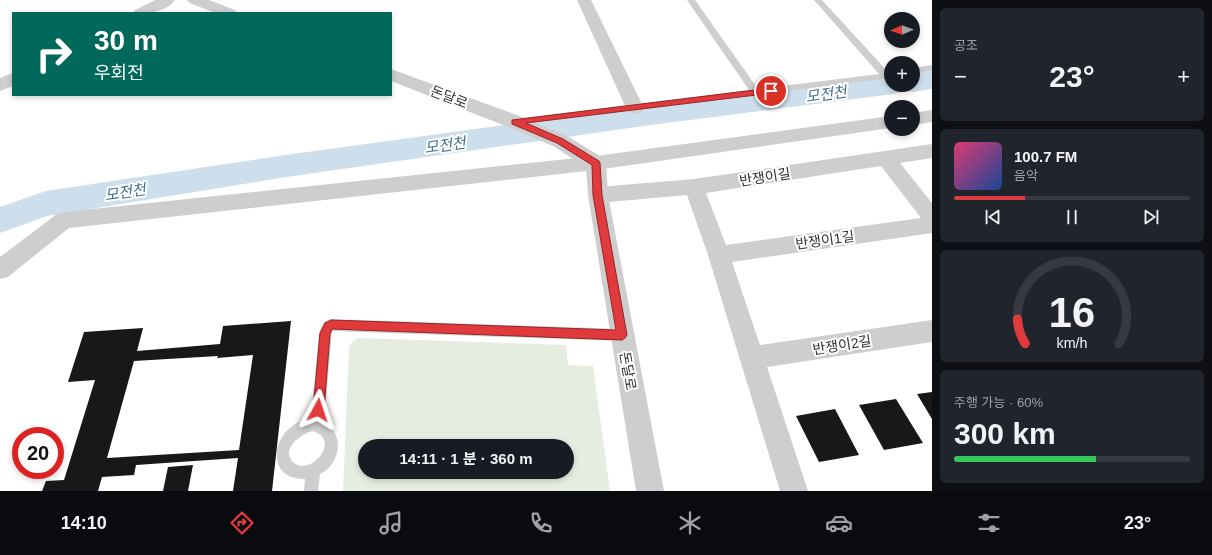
<!DOCTYPE html>
<html lang="ko">
<head>
<meta charset="utf-8">
<style>
	body { margin:0; font-family:Arial,"Noto Sans KR",sans-serif; background:#20242c; color:#f1f3f6; height:100vh; display:flex; flex-direction:column; font-size:15px; white-space:nowrap }
	* { box-sizing:border-box; margin:0 }
	p { font-size:13px; color:#9ea1a6 }
	.icon { flex:none; width:22px; height:22px; fill:none; stroke:currentColor; stroke-width:2; stroke-linecap:round; stroke-linejoin:round }
	.map { position:relative; flex:1; overflow:hidden }
	.side { display:flex; flex-direction:column; gap:8px; padding:8px; background:#0d0f14; width:280px }
	.side>* { flex:none }
	.hud { position:absolute; left:12px; top:12px; width:380px; height:84px; border-radius:0px; box-shadow:0 2px 6px #0003; background:#00695c; color:#fff; overflow:hidden }
	.needle { width:26px; rotate:268deg }
	.fabs { position:absolute; left:884px; top:12px; display:grid; gap:8px }
	.fabs a { display:grid; place-items:center; width:36px; height:36px; border-radius:50%; background:#171b24; box-shadow:0 2px 6px #0003; font-size:20px }
	.speed { position:absolute; left:12px; top:427px; display:flex; gap:8px; font-size:20px; font-weight:700; text-align:center }
	.speed>* { display:grid; place-content:center; width:52px; height:52px; border-radius:50%; background:#171b24; box-shadow:0 2px 6px #0003; line-height:1 }
	.speed .limit { border:6px solid #d22; background:#fff; color:#111 }
	.pin { position:absolute; display:grid; place-items:center; width:34px; height:34px; color:#fff; margin:-17px; border:2px solid #fff; border-radius:50%; box-shadow:0 1px 4px #0007 }
	.me { position:absolute; width:44px; margin:-22px; rotate:5deg; stroke-linejoin:round; filter:drop-shadow(0 0 3px #0008) }
	.turn { display:flex; align-items:center; gap:14px; height:84px; padding:0 16px; font-size:18px }
	.turn .icon { width:52px; height:52px; stroke-width:2.5 }
	.turn b { display:block; font-size:28px; line-height:34px }
	.big { font-size:30px; font-weight:700; line-height:1.1 }
	.side .card { flex:1; display:flex; flex-direction:column; justify-content:center; gap:6px; min-width:0; padding:0 14px; border-radius:6px; background:#20242c }
	.side .dial { align-items:center; gap:0 }
	.dial svg { height:104px; overflow:visible; fill:none; stroke:#363941; stroke-width:7; stroke-linecap:round; text-anchor:middle }
	.dial text { fill:#f1f3f6; stroke:none }
	.song { display:flex; align-items:center; gap:12px }
	.cover { width:48px; height:48px; border-radius:6px; background:linear-gradient(135deg,hsl(340 70% 55%),hsl(220 70% 35%)) }
	.played { height:4px; border-radius:2px; background:linear-gradient(90deg,#e13a3d 30%,#363941 30%) }
	.keys { display:flex; justify-content:space-around; direction:ltr }
	.heat { display:flex; justify-content:space-between; align-items:center; font-size:22px; direction:ltr }
	.charge { height:6px; border-radius:3px; background:linear-gradient(90deg,#34c759 60%,#363941 0) }
	.trip { position:absolute; left:358px; top:439px; width:216px; height:40px; border-radius:20px; background:#171b24; box-shadow:0 2px 6px #0003; font-weight:700; line-height:40px; text-align:center }
	.tab-bar { display:flex; height:64px; justify-content:space-around; align-items:center; background:#090b0e; color:#9ea1a6 }
	.tab-bar .icon { width:28px; height:28px }
	.tab-bar .current { color:#e13a3d }
	.tab-bar b { font-size:18px; color:#f1f3f6 }
	main { display:flex; flex:1; min-height:0 }
	.map>svg:first-child { display:block }
	.green { fill:#e6ede0; fill-rule:evenodd }
	.lines { fill:none; stroke-linecap:round; stroke-linejoin:round }
	.river { fill:#cddeec; fill-rule:evenodd }
	.building { fill:#181818; fill-rule:evenodd }
	.service { fill:#cecece; fill-rule:evenodd }
	.minor { fill:#cecece; fill-rule:evenodd }
	.tertiary { fill:#cecece; fill-rule:evenodd }
	.route { fill:#e13a3d; stroke:#922628 }
	.labels { text-anchor:middle; dominant-baseline:central; stroke-width:4; stroke-linejoin:round; paint-order:stroke }
	.street-label { font-size:14px; fill:#313131; stroke:#fff }
	.water-label { font-size:15px; font-style:italic; fill:#406e92; stroke:#fff }
</style>
</head>
<body>
<main>
<div class="map">
<svg width="932" height="491" viewBox="0 0 932 491">
	<rect width="100%" height="100%" fill="#fff"/>
	<path class="green" d="M 358,338 L 566,345 L 568,365 L 593,366 L 610,491 L 343,491 L 349,347 L 352,342 ZM 365,446 L 567,446 L 567,472 L 365,472 Z"/>
	<g class="lines">
		<path class="river" d="M 932,71 L 932,89 L 913,92 L 904,90 L 903,91 L 894,94 L 651,125 L 293,176 L 47,216 L 0,233 L 0,207 L 46,191 L 293,154 L 651,105 L 891,76 L 891,85 L 913,85 L 913,74 Z"/>
	</g>
	<path class="building" d="M 291,321 L 272,491 L 233,491 L 238,458 L 136,465 L 134,475 L 102,477 L 98,491 L 42,491 L 46,481 L 64,480 L 95,380 L 68,382 L 84,332 L 143,328 L 137,351 L 220,344 L 223,326 ZM 253,355 L 239,450 L 107,458 L 134,361 L 218,356 L 217,358 Z
		M 932,392 L 932,419 L 917,394 Z
		M 896,399 L 923,443 L 884,450 L 859,405 Z
		M 835,409 L 859,455 L 819,462 L 796,416 Z
		M 193,465 L 188,491 L 163,491 L 168,467 Z"/>
	<g class="lines">
		<path class="service" d="M 687,0 L 695,0 L 758,89 L 879,74 L 814,0 L 822,0 L 888,72 L 891,72 L 891,78 L 515,125 L 512,124 L 510,122 L 515,119 L 749,90 Z
			M 932,65 L 932,71 L 913,74 L 913,68 Z
			M 331,319 L 622,329 L 626,331 L 628,335 L 626,339 L 622,341 L 332,331 L 324,422 C 345,433 341,464 320,474 L 318,491 L 304,491 L 305,479 C 262,480 271,425 311,418 L 319,333 L 324,322 ZM 313,431 C 316,432 319,434 321,435 C 335,449 307,476 293,462 C 280,449 302,433 313,431 Z"/>
		<path class="minor" d="M 577,0 L 591,0 L 644,108 L 641,112 L 635,114 L 629,112 L 626,108 Z
			M 932,110 L 932,122 L 913,125 L 913,113 Z
			M 891,116 L 891,128 L 596,170 L 69,228 L 8,277 L 0,279 L 0,257 L 57,214 L 64,212 L 596,156 Z
			M 932,144 L 932,158 L 900,163 L 932,203 L 932,233 L 732,262 L 760,345 L 932,320 L 932,342 L 767,367 L 808,491 L 780,491 L 708,255 L 687,195 L 598,203 L 591,201 L 588,195 L 591,189 L 598,187 L 694,179 ZM 881,166 L 921,218 L 726,245 L 706,193 Z"/>
		<path class="tertiary" d="M 155,0 L 175,0 C 166,13 147,13 133,13 L 135,10 Z
			M 187,0 L 209,0 L 235,10 L 237,13 L 215,13 L 190,3 Z
			M 391,69 L 522,117 L 567,136 L 603,158 L 606,163 L 608,195 L 664,491 L 636,491 L 588,195 L 586,167 L 553,146 L 508,127 L 391,81 Z
			M 13,73 L 13,86 L 0,91 L 0,78 Z"/>
	</g>
	<path class="route" d="M 771,88 L 774,91 L 773,93 L 526,123 L 563,139 L 599,161 L 600,163 L 602,195 L 627,335 L 625,338 L 622,340 L 332,329 L 330,334 L 324,410 L 322,413 L 318,415 L 314,413 L 313,410 L 320,333 L 325,323 L 331,320 L 616,330 L 593,195 L 592,165 L 557,143 L 512,124 L 512,120 Z"/>
	<g class="labels">
		<g class="street-label">
			<text transform="translate(449 97) rotate(21)">돈달로</text>
			<text transform="translate(765 177) rotate(-9)">반쟁이길</text>
			<text transform="translate(825 240) rotate(-8)">반쟁이1길</text>
			<text transform="translate(842 345) rotate(-9)">반쟁이2길</text>
			<text transform="translate(628 371) rotate(80)">돈달로</text>
		</g>
		<g class="water-label">
			<text transform="translate(826 94) rotate(-8)">모전천</text>
			<text transform="translate(445 145) rotate(-8)">모전천</text>
			<text transform="translate(125 192) rotate(-9)">모전천</text>
		</g>
	</g>
</svg>
<div class="fabs">
<a><svg class="needle" viewBox="-14 -14 28 28"><path d="M0-13l5 13h-10z" fill="#e53935"/><path d="M0 13l5-13h-10z" fill="#9ea1a6"/></svg></a>
<a>+</a>
<a>−</a>
</div>
<div class="speed"><div class="limit">20</div></div>
<div class="pin" style="left:771px;top:91px;background:#d93025"><svg class="icon" aria-label="arrive" viewBox="0 0 24 24"><path d="M6 21V4h12l-3 4 3 4H6"/></svg></div>
<svg class="me" style="left:318px;top:410px" viewBox="-20 -20 40 40"><path d="M0-17L14 15 0 8-14 15z" fill="#e13a3d" stroke="#fff" stroke-width="4"/></svg>
<div class="trip">14:11 · 1 분 · 360 m</div>
<div class="hud">
<div class="turn"><svg class="icon" aria-label="right" viewBox="0 0 24 24"><path d="M7 20v-9h11M14 6l5 5-5 5"/></svg><div><b>30 m</b>우회전</div></div>
</div>
</div>
<section class="side">
<div class="card"><p>공조</p>
<div class="heat"><a>−</a><b class="big">23°</b><a>+</a></div>
</div>
<div class="card">
<div class="song"><i class="cover"></i><div><b>100.7 FM</b><p>음악</p></div></div>
<div class="played"></div>
<div class="keys"><svg class="icon" aria-label="previous" viewBox="0 0 24 24"><path d="M18 5L8 12l10 7zM5 5v14"/></svg><svg class="icon" aria-label="pause" viewBox="0 0 24 24"><path d="M8 5v14M16 5v14"/></svg><svg class="icon" aria-label="next" viewBox="0 0 24 24"><path d="M6 5l10 7-10 7zM19 5v14"/></svg></div>
</div>
<div class="card dial"><svg viewBox="0 0 100 80">
<path d="M14 69A42 42 0 1 1 86 69"/>
<path d="M14 69A42 42 0 0 1 8 50" stroke="#e13a3d"/>
<text x="50" y="56" font-size="32" font-weight="700">16</text>
<text x="50" y="72" font-size="11">km/h</text>
</svg></div>
<div class="card"><p>주행 가능 · 60%</p><b class="big">300 km</b><div class="charge"></div></div>
</section>
</main>
<nav class="tab-bar">
<b>14:10</b>
<svg class="icon current" aria-label="directions" viewBox="0 0 24 24"><path d="M12 3l9 9-9 9-9-9zM9 14v-3h6M13 9l2 2-2 2"/></svg>
<svg class="icon" aria-label="music" viewBox="0 0 24 24"><path d="M9 18V5l10-2v13"/><circle cx="6" cy="18" r="3"/><circle cx="16" cy="16" r="3"/></svg>
<svg class="icon" aria-label="phone" viewBox="0 0 24 24"><path d="M5 4h4l2 5-3 2q2 4 5 5l2-3 5 2v4C11 20 4 13 5 4z"/></svg>
<svg class="icon" aria-label="climate" viewBox="0 0 24 24"><path d="M12 3v18M4 7l16 10M4 17L20 7"/></svg>
<svg class="icon" aria-label="car" viewBox="0 0 24 24"><path d="M5 17H2v-5l4-1 3-4h7l3 4 3 1v5h-3M9 17h6M6 11h13"/><circle cx="7" cy="17" r="2"/><circle cx="17" cy="17" r="2"/></svg>
<svg class="icon" aria-label="filters" viewBox="0 0 24 24"><path d="M4 7h16M4 17h16"/><circle cx="9" cy="7" r="2"/><circle cx="15" cy="17" r="2"/></svg>
<b>23°</b>
</nav>
</body>
</html>
